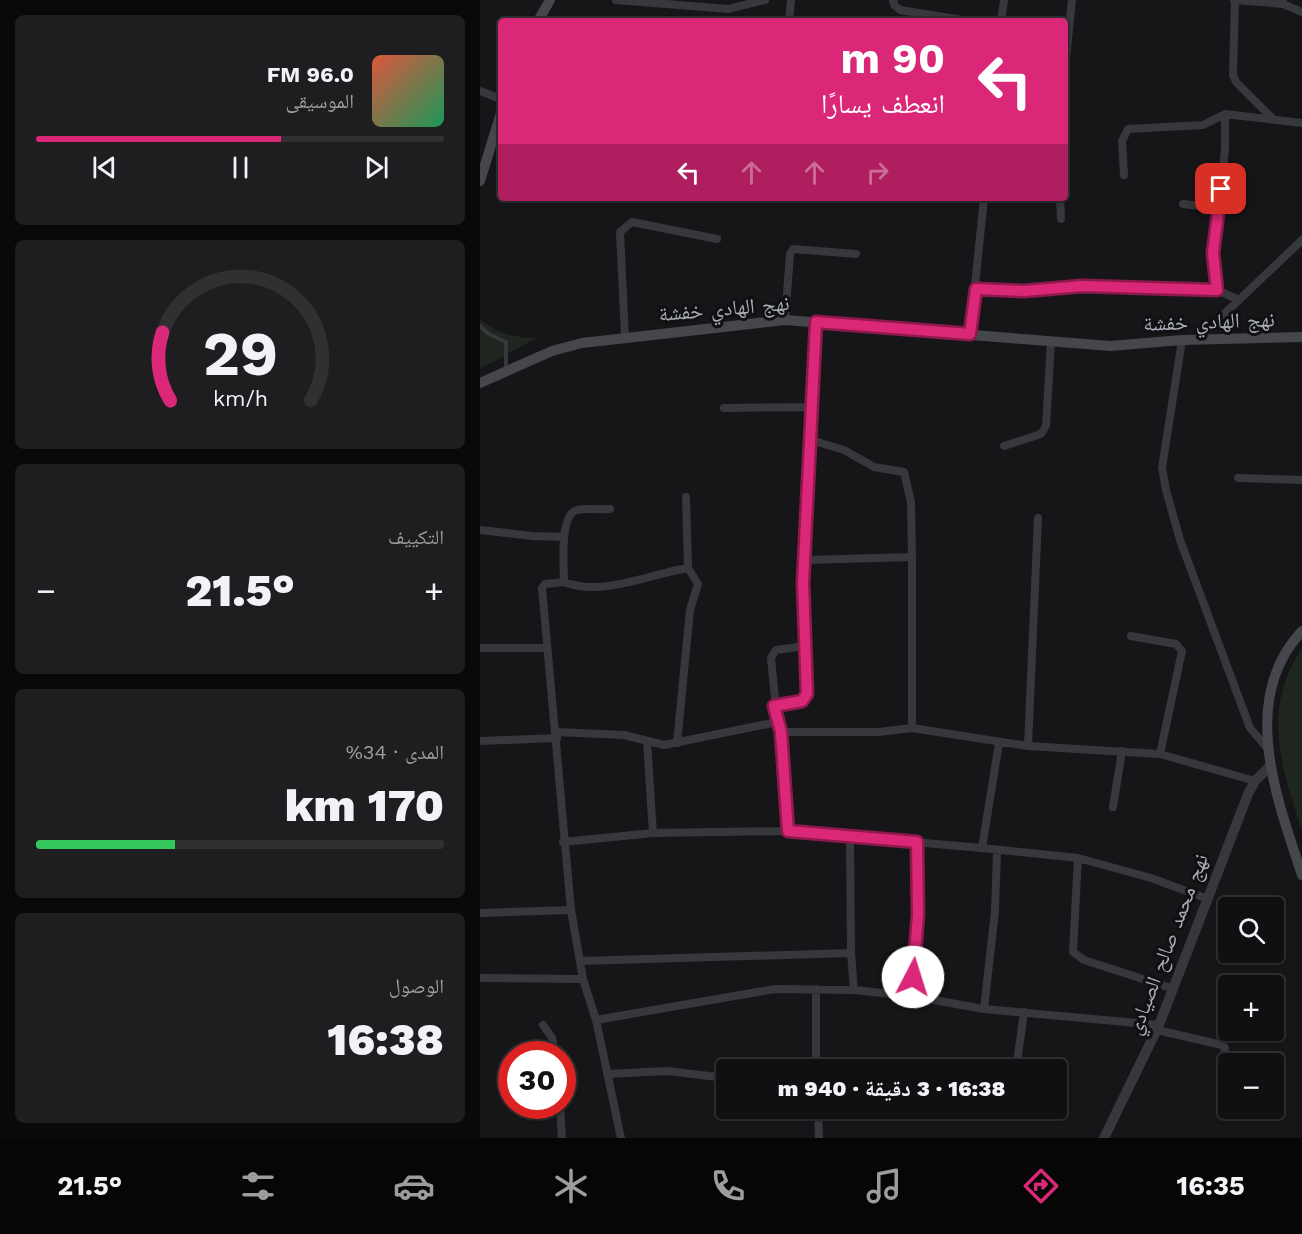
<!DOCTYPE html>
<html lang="ar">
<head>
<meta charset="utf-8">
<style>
	body { margin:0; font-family:"Work Sans","Noto Naskh Arabic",sans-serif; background:#1e1e20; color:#f1f3f6; direction:rtl; height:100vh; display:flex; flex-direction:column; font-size:22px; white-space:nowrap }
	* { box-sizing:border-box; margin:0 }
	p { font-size:20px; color:#9c9d9f }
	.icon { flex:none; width:33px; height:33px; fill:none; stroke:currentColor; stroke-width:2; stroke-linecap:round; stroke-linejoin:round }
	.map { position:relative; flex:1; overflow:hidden; direction:ltr }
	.sheet { display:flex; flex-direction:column; gap:15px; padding:15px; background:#09090a; width:480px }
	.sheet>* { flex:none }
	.banner { position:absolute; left:18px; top:18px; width:570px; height:183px; border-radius:6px; box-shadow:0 2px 4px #0004,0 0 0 2px #303032; direction:rtl; background:#db2777; color:#fff; overflow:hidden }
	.controls { position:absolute; left:738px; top:897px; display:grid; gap:12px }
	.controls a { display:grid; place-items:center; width:66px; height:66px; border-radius:6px; background:#101012; box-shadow:0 2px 4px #0004,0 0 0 2px #303032; font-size:30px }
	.speed { position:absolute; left:18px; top:1041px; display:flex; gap:12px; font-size:30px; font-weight:700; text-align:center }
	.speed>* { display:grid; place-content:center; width:78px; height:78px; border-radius:50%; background:#101012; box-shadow:0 2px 4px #0004,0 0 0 2px #303032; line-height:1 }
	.speed .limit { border:9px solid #d22; background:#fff; color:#111 }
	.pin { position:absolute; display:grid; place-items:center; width:51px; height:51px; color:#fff; margin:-26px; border-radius:12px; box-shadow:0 3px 9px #0006 }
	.me { position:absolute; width:66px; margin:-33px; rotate:5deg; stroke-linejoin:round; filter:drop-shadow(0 0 4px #0008) }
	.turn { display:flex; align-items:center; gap:21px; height:126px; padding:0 24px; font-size:27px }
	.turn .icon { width:78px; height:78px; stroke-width:2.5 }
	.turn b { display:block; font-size:42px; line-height:51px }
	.lanes { display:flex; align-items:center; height:57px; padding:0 24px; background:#0003; justify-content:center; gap:30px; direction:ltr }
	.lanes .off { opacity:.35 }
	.big { font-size:45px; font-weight:800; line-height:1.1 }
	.sheet .tile { flex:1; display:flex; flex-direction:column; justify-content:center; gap:9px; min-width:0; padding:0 21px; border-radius:9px; background:#1e1e20 }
	.sheet .dial { align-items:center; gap:0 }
	.dial svg { height:156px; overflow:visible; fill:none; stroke:#303032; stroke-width:7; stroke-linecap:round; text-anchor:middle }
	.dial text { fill:#f1f3f6; stroke:none }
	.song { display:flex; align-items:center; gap:18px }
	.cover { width:72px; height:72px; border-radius:9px; background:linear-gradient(135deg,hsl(10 70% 55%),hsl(150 70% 35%)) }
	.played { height:6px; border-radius:3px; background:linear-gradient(90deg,#db2777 60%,#303032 60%) }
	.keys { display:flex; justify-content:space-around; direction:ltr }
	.heat { display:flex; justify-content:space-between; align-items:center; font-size:33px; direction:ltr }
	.charge { height:9px; border-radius:4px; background:linear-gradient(90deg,#34c759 34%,#303032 0) }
	.trip { position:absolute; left:236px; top:1059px; width:351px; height:60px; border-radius:6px; background:#101012; box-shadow:0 2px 4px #0004,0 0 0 2px #303032; font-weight:800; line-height:60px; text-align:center; direction:rtl }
	.dock { display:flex; height:96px; justify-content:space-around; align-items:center; background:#060607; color:#9c9d9f }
	.dock .icon { width:42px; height:42px }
	.dock .current { color:#db2777 }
	.dock b { font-size:27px; color:#f1f3f6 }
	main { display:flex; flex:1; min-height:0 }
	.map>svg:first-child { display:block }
	.green { fill:#1e261f }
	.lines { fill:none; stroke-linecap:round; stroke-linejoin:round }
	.service { stroke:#37383d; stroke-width:4 }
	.minor { stroke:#37383d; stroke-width:8 }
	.tertiary { stroke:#37383d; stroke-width:10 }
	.secondary { stroke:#45474d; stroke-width:10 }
	.route-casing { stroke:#8e194d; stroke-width:15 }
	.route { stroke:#db2777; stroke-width:10 }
	.labels { text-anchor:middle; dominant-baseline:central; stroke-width:6; stroke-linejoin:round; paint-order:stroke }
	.street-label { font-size:21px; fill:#a8adb8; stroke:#111113 }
</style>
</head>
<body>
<main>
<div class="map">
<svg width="822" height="1138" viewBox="0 0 822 1138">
	<rect width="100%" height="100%" fill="#161618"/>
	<path class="green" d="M 0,319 C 18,334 34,338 57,338 L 0,369 Z
		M 822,648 L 822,831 C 801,766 781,710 822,648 Z"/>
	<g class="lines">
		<path class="service" d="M 0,326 L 9,334 L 26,342 L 26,370"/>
		<path class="minor" d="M 136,0 L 248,9 L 285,0
			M 413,0 L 414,5 L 420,10 L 489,21
			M 754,0 L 803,4
			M 755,0 L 753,75 L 756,82 L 794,120
			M 803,1 L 803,4 L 822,12
			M 309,21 L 311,0
			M 521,21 L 524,0
			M 585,68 L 592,0
			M 0,91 L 21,99
			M 745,114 L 745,150 L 733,253 L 737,290 L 757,299
			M 644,175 L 642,141 L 648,129 L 723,125 L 745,114 L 822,123
			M 580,198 L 581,219
			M 703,204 L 739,208
			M 496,289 L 544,291 L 602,286 L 737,290
			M 305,320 L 310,254 L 313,249 L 376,254
			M 490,334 L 504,198
			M 145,337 L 140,232 L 152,222 L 237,239
			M 718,339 L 822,240
			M 702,340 L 682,468 L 686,490 L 700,540 L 770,728 L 788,749
			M 244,408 L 331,407
			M 331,440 L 364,450 L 394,467 L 424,472 L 431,502 L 432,557
			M 524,446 L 561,434 L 566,426 L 571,342
			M 758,478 L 822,480
			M 130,509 C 120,510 107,508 97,510 C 79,515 84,567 84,582 L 65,584 L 62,588 L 91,910 L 103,979 L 116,1020 L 141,1138
			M 0,530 L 53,536 L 84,537
			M 326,560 L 432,557 L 432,728
			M 84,582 C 122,597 169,574 208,568 L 206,497
			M 651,636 L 696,644 L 702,651 L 680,754
			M 0,648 L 66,648
			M 294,706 L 322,701 L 327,694 L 323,583 L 336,322
			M 77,732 L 144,735 L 184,745 L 297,722
			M 301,732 L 399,732 L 432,728 L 548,746 L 680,754 L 775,781
			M 0,741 L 77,738
			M 167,742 L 173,833
			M 197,743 L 210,610 L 218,584 L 208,568
			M 548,746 L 558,518
			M 633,807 L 642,751
			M 308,831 L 291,658 L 296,650 L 326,646
			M 370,837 L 371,953 L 374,990
			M 83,842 L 173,833 L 308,831 L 502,848 L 598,858 L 671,878 L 728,899
			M 502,848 L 519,743
			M 598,858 L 593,952 L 604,960 L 694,989
			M 0,913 L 91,910
			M 100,961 L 371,953
			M 0,978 L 103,979
			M 336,989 L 336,1070
			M 431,996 L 438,915 L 437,842
			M 504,1009 L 515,911 L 517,850
			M 116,1020 L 295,989 L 374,990 L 431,996 L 504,1009 L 679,1025
			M 63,1025 L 72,1038 L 75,1054
			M 677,1030 L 742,1045 L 745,1048 L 742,1073
			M 536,1070 L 544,1012
			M 127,1074 L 187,1071 L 246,1078
			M 80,1106 L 82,1138
			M 338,1108 L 339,1138"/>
		<path class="tertiary" d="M 624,1138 L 679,1025 L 768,794 L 775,781 L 789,767"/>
		<path class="secondary" d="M 58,21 L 70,0
			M 0,181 L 21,113
			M 0,383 L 72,351 L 102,343 L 305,320 L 630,346 L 702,340 L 822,337
			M 822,631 C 758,699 797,799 822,875"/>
	</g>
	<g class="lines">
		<g class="route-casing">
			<path id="route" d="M 433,977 L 438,915 L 437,842 L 308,831 L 301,732 L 294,706 L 322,701 L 327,694 L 323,583 L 336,322 L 490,334 L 496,289 L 544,291 L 602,286 L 737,290 L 733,253 L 741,189"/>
		</g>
		<use href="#route" class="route"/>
	</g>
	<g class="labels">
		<g class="street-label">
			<text transform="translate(244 308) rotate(-5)">نهج الهادي خفشة</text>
			<text transform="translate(729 321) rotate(-2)">نهج الهادي خفشة</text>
			<text transform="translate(687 944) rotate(-69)">نهج محمد صالح الصيادي</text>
		</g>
	</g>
</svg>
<div class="controls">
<a><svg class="icon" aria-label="search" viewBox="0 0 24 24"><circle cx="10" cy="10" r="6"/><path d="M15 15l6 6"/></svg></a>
<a>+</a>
<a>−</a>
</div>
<div class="speed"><div class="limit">30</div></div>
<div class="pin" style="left:741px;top:189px;background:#d93025"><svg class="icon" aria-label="arrive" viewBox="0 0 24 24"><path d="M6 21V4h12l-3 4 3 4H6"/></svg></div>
<svg class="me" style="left:433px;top:977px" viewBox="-20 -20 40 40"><circle r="19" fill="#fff"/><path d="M0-13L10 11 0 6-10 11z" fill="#db2777"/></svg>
<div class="trip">16:38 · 3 دقيقة · 940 m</div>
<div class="banner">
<div class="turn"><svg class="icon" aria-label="left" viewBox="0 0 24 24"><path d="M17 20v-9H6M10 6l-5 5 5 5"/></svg><div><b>90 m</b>انعطف يسارًا</div></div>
<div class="lanes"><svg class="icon" aria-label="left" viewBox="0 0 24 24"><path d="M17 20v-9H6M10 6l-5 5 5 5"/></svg><svg class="icon off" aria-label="ahead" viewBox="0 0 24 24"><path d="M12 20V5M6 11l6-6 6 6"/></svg><svg class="icon off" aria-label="ahead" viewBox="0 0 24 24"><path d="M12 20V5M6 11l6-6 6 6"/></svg><svg class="icon off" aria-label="right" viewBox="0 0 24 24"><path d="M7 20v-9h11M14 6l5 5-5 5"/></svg></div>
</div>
</div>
<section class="sheet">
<div class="tile">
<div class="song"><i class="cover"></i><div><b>96.0 FM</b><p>الموسيقى</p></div></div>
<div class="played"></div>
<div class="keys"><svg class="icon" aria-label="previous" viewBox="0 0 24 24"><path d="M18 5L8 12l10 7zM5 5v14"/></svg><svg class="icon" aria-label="pause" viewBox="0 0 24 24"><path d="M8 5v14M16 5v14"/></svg><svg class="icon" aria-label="next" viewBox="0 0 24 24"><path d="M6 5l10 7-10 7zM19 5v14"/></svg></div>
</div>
<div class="tile dial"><svg viewBox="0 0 100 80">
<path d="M14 69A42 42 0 1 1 86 69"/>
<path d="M14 69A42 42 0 0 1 10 34" stroke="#db2777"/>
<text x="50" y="56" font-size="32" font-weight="700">29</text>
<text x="50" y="72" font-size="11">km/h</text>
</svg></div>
<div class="tile"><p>التكييف</p>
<div class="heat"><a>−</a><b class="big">21.5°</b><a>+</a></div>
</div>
<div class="tile"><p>المدى · 34%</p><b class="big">170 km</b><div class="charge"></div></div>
<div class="tile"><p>الوصول</p><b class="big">16:38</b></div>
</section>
</main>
<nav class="dock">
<b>16:35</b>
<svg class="icon current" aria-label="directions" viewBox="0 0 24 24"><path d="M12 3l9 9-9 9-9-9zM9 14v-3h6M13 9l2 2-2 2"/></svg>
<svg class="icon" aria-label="music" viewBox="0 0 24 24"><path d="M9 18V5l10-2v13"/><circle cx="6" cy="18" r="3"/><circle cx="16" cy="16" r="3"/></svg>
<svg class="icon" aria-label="phone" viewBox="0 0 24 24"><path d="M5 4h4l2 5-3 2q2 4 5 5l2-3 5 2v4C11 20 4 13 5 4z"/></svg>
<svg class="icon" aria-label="climate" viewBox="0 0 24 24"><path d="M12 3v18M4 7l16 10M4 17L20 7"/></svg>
<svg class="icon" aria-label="car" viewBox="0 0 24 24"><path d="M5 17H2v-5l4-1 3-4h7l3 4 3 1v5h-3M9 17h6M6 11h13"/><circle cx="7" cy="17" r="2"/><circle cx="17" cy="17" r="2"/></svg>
<svg class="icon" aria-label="filters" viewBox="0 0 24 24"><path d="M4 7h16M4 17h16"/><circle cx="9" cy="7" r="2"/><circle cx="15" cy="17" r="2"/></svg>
<b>21.5°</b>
</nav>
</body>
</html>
